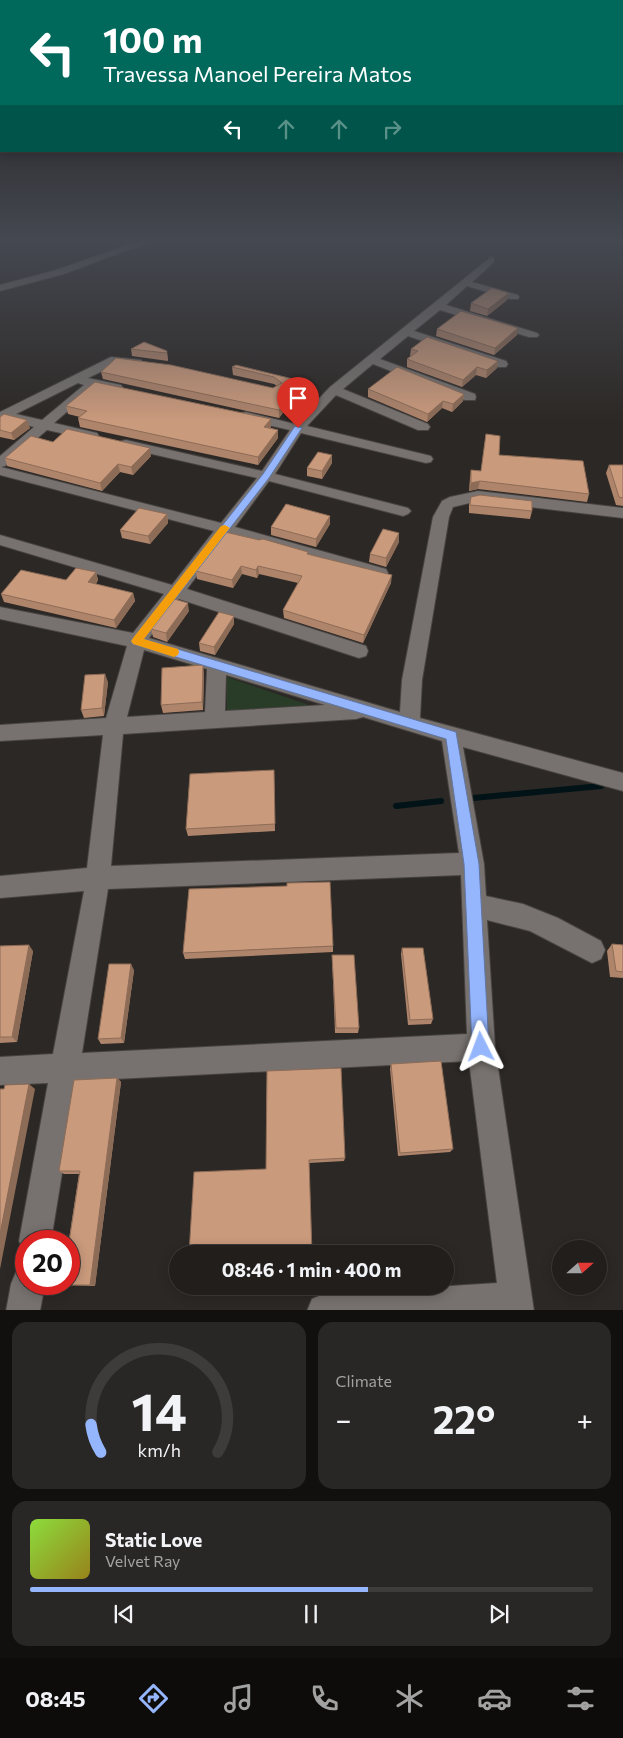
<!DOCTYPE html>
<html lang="en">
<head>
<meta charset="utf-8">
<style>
	body { margin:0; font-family:Commissioner,sans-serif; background:#292725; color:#f1f3f6; height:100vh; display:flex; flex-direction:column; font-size:19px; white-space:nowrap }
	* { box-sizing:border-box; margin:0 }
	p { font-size:16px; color:#a2a2a3 }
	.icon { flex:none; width:28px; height:28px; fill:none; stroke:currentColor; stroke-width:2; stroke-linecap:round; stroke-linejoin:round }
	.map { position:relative; height:1310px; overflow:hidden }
	.panel { display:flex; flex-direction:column; gap:12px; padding:12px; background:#12100f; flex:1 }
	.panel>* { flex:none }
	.hud { position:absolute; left:0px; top:0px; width:624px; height:152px; box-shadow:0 2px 12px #0003,0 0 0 1px #3e3c3b; background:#00695c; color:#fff; overflow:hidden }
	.needle { width:32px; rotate:69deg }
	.buttons { position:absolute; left:552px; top:1240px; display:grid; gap:10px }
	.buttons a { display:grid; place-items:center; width:55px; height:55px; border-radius:50%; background:#211e1c; box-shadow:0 2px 12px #0003,0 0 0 1px #3e3c3b; font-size:25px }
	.speed { position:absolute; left:15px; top:1230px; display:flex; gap:10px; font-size:25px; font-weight:700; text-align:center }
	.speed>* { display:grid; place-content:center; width:65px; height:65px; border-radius:50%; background:#211e1c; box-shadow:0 2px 12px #0003,0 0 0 1px #3e3c3b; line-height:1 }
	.speed .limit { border:8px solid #d22; background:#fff; color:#111 }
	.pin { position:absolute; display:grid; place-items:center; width:42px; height:42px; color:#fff; margin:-51px -21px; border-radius:50% 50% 50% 0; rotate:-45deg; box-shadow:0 0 5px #0007 }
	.pin .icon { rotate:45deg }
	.me { position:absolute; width:55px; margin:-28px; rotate:357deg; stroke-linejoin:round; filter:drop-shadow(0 0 4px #0008) }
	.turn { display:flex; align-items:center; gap:18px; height:105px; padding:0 20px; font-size:22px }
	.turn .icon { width:65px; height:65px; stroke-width:2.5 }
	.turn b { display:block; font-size:35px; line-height:42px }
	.lanes { display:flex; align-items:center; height:48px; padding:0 20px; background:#0003; justify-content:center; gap:25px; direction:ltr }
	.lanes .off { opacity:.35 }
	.big { font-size:38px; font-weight:700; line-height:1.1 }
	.panel .tile { flex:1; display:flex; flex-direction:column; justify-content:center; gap:8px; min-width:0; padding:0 18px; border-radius:15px; background:#292725 }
	.panel .dial { align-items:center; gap:0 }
	.dial svg { height:130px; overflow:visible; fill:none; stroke:#3e3c3b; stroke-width:7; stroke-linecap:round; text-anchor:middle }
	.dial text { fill:#f1f3f6; stroke:none }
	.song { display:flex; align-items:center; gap:15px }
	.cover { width:60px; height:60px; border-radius:8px; background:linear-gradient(135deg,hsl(90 70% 55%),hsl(50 70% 35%)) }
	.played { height:5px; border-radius:2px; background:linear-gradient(90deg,#95b6fd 60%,#3e3c3b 60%) }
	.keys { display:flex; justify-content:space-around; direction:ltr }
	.heat { display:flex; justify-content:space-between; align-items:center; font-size:28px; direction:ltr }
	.panel .tiles { flex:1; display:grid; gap:12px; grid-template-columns:1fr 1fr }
	.tile:last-child { grid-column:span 2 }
	.trip { position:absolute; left:169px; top:1245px; width:285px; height:50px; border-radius:25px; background:#211e1c; box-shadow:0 2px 12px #0003,0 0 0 1px #3e3c3b; font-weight:700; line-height:50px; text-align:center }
	.tab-bar { display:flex; height:80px; justify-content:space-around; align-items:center; background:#0d0c0b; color:#a2a2a3 }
	.tab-bar .icon { width:35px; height:35px }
	.tab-bar .selected { color:#95b6fd }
	.tab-bar b { font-size:22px; color:#f1f3f6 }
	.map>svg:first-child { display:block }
	.green { fill:#283c27 }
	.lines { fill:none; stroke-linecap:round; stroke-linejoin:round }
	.stream { stroke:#011317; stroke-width:6 }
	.minor-casing { stroke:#474341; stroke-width:2 }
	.minor { fill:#77726f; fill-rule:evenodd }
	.wall { fill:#ae846b }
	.shaded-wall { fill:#8d6c57 }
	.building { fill:#ca9a7c; stroke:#8d6c57 }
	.route { fill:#95b6fd; stroke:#6176a4 }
	.slow { fill:#f59e0b }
</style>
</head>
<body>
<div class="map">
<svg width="623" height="1311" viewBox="0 0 623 1311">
	<rect width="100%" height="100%" fill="#2c2825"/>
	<path class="green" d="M 227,677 L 309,705 L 227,711 Z"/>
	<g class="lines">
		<path class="stream" d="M 473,798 L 601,786
			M 396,806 L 441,801"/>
		<g class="minor-casing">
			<path id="minor" d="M 145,239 L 157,239 L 64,274 L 0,291 L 0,285 L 56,270 Z
				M 491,257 L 494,258 L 494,262 L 472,282 L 518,295 L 519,297 L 518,299 L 510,299 L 467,286 L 446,305 L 537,333 L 539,335 L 537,337 L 529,337 L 440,310 L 414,331 L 506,361 L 508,364 L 506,367 L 498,367 L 408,336 L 380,359 L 475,394 L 476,397 L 475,400 L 465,400 L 373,364 L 343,389 L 428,424 L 430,427 L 428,430 L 418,430 L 336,395 L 307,426 L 431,456 L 433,459 L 431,462 L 426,463 L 301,433 L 275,474 L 408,508 L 411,511 L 408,514 L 403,516 L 269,481 L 235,527 L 386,569 L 388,573 L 386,577 L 380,579 L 228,535 L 187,589 L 366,646 L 368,651 L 366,656 L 359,658 L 179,599 L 149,638 L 400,712 L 402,680 L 433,517 L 442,501 L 450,497 L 478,491 L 623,508 L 623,518 L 478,501 L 453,507 L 449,517 L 422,680 L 420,718 L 623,773 L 623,791 L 463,747 L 484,864 L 486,896 L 523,904 L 558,918 L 601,941 L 605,950 L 601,959 L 592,963 L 530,931 L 487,920 L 495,1047 L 534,1311 L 307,1311 L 312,1299 L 324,1294 L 497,1283 L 469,1061 L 77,1081 L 51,1241 L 26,1241 L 26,1253 L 24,1252 L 19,1241 L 48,1083 L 0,1085 L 0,1057 L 53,1054 L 84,891 L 0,898 L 0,876 L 87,868 L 103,735 L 0,741 L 0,725 L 106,718 L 127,646 L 0,619 L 0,607 L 133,633 L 164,594 L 0,545 L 0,535 L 172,585 L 214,531 L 0,475 L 0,456 L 34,427 L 6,420 L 0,421 L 0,412 L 111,357 L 141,360 L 143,363 L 141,366 L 117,364 L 88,378 L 121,385 L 123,388 L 117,392 L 92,387 L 91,391 L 54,423 L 97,433 L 99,436 L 97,439 L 92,440 L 47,430 L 5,466 L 1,467 L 221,523 L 257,478 L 121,447 L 119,444 L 121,441 L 126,440 L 262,471 L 290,430 L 241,419 L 239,416 L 241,413 L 246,412 L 295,424 L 330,387 ZM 78,383 L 84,385 L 42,420 L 16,414 ZM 144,650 L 207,669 L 205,712 L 127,717 ZM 226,675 L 325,705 L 225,711 ZM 363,717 L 442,741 L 459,853 L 111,866 L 123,734 L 356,719 ZM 461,875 L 467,1034 L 82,1053 L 108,889 Z
				M 26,1268 L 26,1284 L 45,1284 L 40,1311 L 6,1311 L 11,1284 L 16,1272 Z"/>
		</g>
		<use href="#minor" class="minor"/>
	</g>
	<path class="wall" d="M 509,293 L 507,300 L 487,316 L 470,311 L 471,303 Z
		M 437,329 L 517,335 L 494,355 L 436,336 Z
		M 131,349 L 167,351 L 168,359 L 168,361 L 132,356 Z
		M 411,349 L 498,361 L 497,368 L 486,378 L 476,375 L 462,387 L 407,367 L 407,359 L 411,356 L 410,356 Z
		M 232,367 L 293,379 L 293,387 L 289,390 L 293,391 L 293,399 L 279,418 L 103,379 L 101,372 L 273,388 L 277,386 L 274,384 L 233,375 Z
		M 368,389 L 464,394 L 463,401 L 452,412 L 442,408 L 427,422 L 368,397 Z
		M 66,406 L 271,419 L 271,428 L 278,430 L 278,438 L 258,465 L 80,427 L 78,418 L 80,417 L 68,414 Z
		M 0,417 L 30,428 L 14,440 L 0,437 Z
		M 486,434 L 499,455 L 589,494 L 587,502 L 478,489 L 469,491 L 470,478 L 471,470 L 481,471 Z
		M 53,442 L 151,456 L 133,475 L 120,472 L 102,491 L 7,466 L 5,458 Z
		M 332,463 L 322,479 L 307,476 L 307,468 Z
		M 609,465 L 623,465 L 623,506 L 616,505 L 606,473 Z
		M 471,497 L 532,511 L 530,519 L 469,513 L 469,505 Z
		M 167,514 L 168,523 L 150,544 L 122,538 L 120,530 Z
		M 330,524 L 316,547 L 271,535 L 271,527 Z
		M 399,533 L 399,542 L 386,567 L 369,562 L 370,554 Z
		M 308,552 L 308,554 L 391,583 L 363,643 L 284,618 L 283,610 L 298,583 L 259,574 L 257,578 L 242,574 L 233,588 L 197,579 L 196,571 Z
		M 96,572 L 98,580 L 96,584 L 133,593 L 135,601 L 116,628 L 4,602 L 1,594 L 66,580 Z
		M 189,611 L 167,642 L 153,637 L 151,629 Z
		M 234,616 L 234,624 L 215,655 L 200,651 L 199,643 Z
		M 204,673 L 203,710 L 163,713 L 161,705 Z
		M 108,682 L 104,716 L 84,718 L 81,710 Z
		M 274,778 L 275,831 L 188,836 L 186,829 Z
		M 612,944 L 623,945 L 623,978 L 610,977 L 607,951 Z
		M 0,946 L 33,951 L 17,1042 L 0,1043 Z
		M 333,946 L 333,952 L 185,959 L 183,953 Z
		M 402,948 L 433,1019 L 431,1024 L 408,1025 L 401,954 Z
		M 332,955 L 359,1028 L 358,1033 L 335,1033 Z
		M 134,970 L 124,1043 L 101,1044 L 98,1039 Z
		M 391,1064 L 453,1149 L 450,1152 L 398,1156 L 390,1069 Z
		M 267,1071 L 345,1158 L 344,1161 L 309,1163 L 266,1169 Z
		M 117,1078 L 121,1082 L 95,1286 L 62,1285 L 79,1174 L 64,1174 L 59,1171 Z"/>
	<path class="shaded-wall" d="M 509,293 L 507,300 L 487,316 L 488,309 Z
		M 518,328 L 517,335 L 494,355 L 495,348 Z
		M 498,361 L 497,368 L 486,378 L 487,370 Z
		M 477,367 L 476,375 L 462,387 L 463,380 Z
		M 293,379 L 293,387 L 282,396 L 282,389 Z
		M 293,391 L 293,399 L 279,418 L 279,410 Z
		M 464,394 L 463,401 L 452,412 L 453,404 Z
		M 443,401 L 442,408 L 427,422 L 428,414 Z
		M 271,419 L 271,428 L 265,436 L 264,427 Z
		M 27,420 L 30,428 L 14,440 L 11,433 Z
		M 278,430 L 278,438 L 258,465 L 258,457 Z
		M 150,448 L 151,456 L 133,475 L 131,467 Z
		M 332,455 L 332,463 L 322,479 L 322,471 Z
		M 118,464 L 120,472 L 102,491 L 100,483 Z
		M 480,481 L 478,489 L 469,491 L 471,483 Z
		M 167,514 L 168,523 L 150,544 L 148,536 Z
		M 330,516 L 330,524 L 316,547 L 316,539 Z
		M 399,533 L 399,542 L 386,567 L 386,558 Z
		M 241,566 L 242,574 L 233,588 L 232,580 Z
		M 258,566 L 259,574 L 257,578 L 256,570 Z
		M 96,572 L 98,580 L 91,590 L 88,582 Z
		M 392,575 L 391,583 L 363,643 L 364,635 Z
		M 133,593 L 135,601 L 116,628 L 114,620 Z
		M 188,603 L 189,611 L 167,642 L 166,633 Z
		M 234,616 L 234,624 L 215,655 L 214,647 Z
		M 203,665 L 204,673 L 203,710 L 202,702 Z
		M 105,674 L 108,682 L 104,716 L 102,708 Z
		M 29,945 L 33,951 L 17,1042 L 12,1037 Z
		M 131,964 L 134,970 L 124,1043 L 121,1038 Z
		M 117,1078 L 121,1082 L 95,1286 L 90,1285 Z
		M 29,1084 L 35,1089 L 0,1269 L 0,1234 Z"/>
	<path class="building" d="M 492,288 L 509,293 L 488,309 L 471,303 Z
		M 461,311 L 518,328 L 495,348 L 437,329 Z
		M 427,337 L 498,361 L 487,370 L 477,367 L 463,380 L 407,359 L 418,351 L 411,349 Z
		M 144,342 L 167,351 L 166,353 L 131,349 Z
		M 116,358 L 171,365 L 273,388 L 282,383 L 274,377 L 232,367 L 236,365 L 293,379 L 282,389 L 293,391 L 279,410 L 101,372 Z
		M 397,367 L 464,394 L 453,404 L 443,401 L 428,414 L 368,389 Z
		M 95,382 L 271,419 L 264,427 L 278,430 L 258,457 L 78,418 L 87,411 L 66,406 Z
		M 4,414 L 27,420 L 11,433 L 0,430 L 0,417 Z
		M 67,429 L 150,448 L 131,467 L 118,464 L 100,483 L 5,458 L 31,436 L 53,442 Z
		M 486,434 L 500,436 L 499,455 L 583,461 L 589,494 L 480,481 L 471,483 L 471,470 L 481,471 Z
		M 318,452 L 332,455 L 322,471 L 307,468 Z
		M 609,465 L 623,465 L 623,498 L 619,497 Z
		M 480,495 L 532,501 L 532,511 L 470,505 L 471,497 Z
		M 286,504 L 330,516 L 316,539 L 271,527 Z
		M 139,508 L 167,514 L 148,536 L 120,530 Z
		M 383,529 L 399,533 L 386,558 L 370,554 Z
		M 225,532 L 259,540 L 263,539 L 308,552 L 307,554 L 392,575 L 364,635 L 283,610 L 302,576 L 258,566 L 256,570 L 241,566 L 232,580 L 196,571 Z
		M 76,568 L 96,572 L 88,582 L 133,593 L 114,620 L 1,594 L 21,570 L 66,580 Z
		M 174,599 L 188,603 L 166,633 L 151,629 Z
		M 219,612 L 234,616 L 214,647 L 199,643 Z
		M 203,665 L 202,702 L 161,705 L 162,668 Z
		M 105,674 L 102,708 L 81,710 L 85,675 Z
		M 274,770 L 275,824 L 186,829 L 190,774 Z
		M 330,882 L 333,946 L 183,953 L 189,889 L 287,886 L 287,883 Z
		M 612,944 L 623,945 L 623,972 L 616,971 Z
		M 29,945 L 12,1037 L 0,1037 L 0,946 Z
		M 402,948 L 423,948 L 433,1019 L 410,1020 Z
		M 332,955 L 354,955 L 359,1028 L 336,1028 Z
		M 109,964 L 131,964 L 121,1038 L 98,1039 Z
		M 441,1061 L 453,1149 L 400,1153 L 391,1064 Z
		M 341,1068 L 345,1158 L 309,1160 L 312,1254 L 189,1254 L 194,1172 L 266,1169 L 267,1071 Z
		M 117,1078 L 90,1285 L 62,1285 L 62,1284 L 69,1284 L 69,1242 L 80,1171 L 59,1171 L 74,1080 Z
		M 29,1084 L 0,1234 L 0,1089 L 4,1089 L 5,1085 Z"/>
	<linearGradient id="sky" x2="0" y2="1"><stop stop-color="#181614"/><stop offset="0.57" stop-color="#454851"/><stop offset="1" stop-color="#454851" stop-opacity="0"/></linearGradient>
	<rect width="623" height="422" fill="url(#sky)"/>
	<path class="route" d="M 295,426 L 302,428 L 269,478 L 144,639 L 456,732 L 479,864 L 489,1047 L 487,1053 L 481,1056 L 475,1053 L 472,1047 L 464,864 L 446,739 L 133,644 L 131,641 L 263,474 Z"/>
	<path class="slow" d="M 225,525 L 230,528 L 228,530 L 144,639 L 178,649 L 179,652 L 178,655 L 174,657 L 133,644 L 131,641 L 133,638 L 221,526 Z"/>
</svg>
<div class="buttons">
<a><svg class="needle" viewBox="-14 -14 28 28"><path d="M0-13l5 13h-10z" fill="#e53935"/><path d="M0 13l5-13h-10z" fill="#a2a2a3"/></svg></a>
</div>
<div class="speed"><div class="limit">20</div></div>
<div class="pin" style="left:298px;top:428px;background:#d93025"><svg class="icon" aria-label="arrive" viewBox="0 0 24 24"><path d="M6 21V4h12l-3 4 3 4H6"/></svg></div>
<svg class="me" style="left:481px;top:1047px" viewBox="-20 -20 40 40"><path d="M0-17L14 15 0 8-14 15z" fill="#95b6fd" stroke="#fff" stroke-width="4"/></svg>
<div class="trip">08:46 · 1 min · 400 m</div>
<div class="hud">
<div class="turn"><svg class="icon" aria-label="left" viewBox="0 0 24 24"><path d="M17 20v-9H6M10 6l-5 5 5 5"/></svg><div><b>100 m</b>Travessa Manoel Pereira Matos</div></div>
<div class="lanes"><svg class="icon" aria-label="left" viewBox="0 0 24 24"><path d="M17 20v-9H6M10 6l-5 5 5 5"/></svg><svg class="icon off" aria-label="ahead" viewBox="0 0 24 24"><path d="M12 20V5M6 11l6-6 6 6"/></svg><svg class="icon off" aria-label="ahead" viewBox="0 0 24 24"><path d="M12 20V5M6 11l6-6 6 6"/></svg><svg class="icon off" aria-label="right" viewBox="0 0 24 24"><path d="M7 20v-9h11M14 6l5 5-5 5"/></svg></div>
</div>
</div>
<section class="panel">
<div class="tiles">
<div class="tile dial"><svg viewBox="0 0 100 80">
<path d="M14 69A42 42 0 1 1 86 69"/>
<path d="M14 69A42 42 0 0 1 8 52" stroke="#95b6fd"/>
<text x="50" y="56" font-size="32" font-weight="700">14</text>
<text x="50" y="72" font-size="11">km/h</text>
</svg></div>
<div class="tile"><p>Climate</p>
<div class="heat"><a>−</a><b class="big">22°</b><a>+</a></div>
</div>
<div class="tile">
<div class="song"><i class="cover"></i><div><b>Static Love</b><p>Velvet Ray</p></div></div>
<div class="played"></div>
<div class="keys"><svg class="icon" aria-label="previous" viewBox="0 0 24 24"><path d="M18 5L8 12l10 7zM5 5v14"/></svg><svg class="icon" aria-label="pause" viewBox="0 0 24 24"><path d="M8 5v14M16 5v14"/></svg><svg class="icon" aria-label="next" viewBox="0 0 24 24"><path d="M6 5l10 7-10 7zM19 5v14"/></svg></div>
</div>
</div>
</section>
<nav class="tab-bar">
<b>08:45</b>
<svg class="icon selected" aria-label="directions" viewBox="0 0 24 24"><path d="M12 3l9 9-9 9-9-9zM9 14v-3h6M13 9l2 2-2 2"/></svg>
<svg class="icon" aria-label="music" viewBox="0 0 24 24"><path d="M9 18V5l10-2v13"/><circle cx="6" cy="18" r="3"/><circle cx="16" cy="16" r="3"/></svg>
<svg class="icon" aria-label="phone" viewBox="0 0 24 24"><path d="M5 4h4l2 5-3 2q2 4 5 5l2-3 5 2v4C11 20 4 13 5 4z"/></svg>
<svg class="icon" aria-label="climate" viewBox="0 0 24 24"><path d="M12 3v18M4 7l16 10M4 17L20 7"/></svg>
<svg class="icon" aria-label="car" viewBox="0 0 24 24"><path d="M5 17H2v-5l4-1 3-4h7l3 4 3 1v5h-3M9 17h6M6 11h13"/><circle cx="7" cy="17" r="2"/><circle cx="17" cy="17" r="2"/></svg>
<svg class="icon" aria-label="filters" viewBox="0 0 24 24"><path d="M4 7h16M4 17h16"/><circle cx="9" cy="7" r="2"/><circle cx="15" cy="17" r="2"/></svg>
</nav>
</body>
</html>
